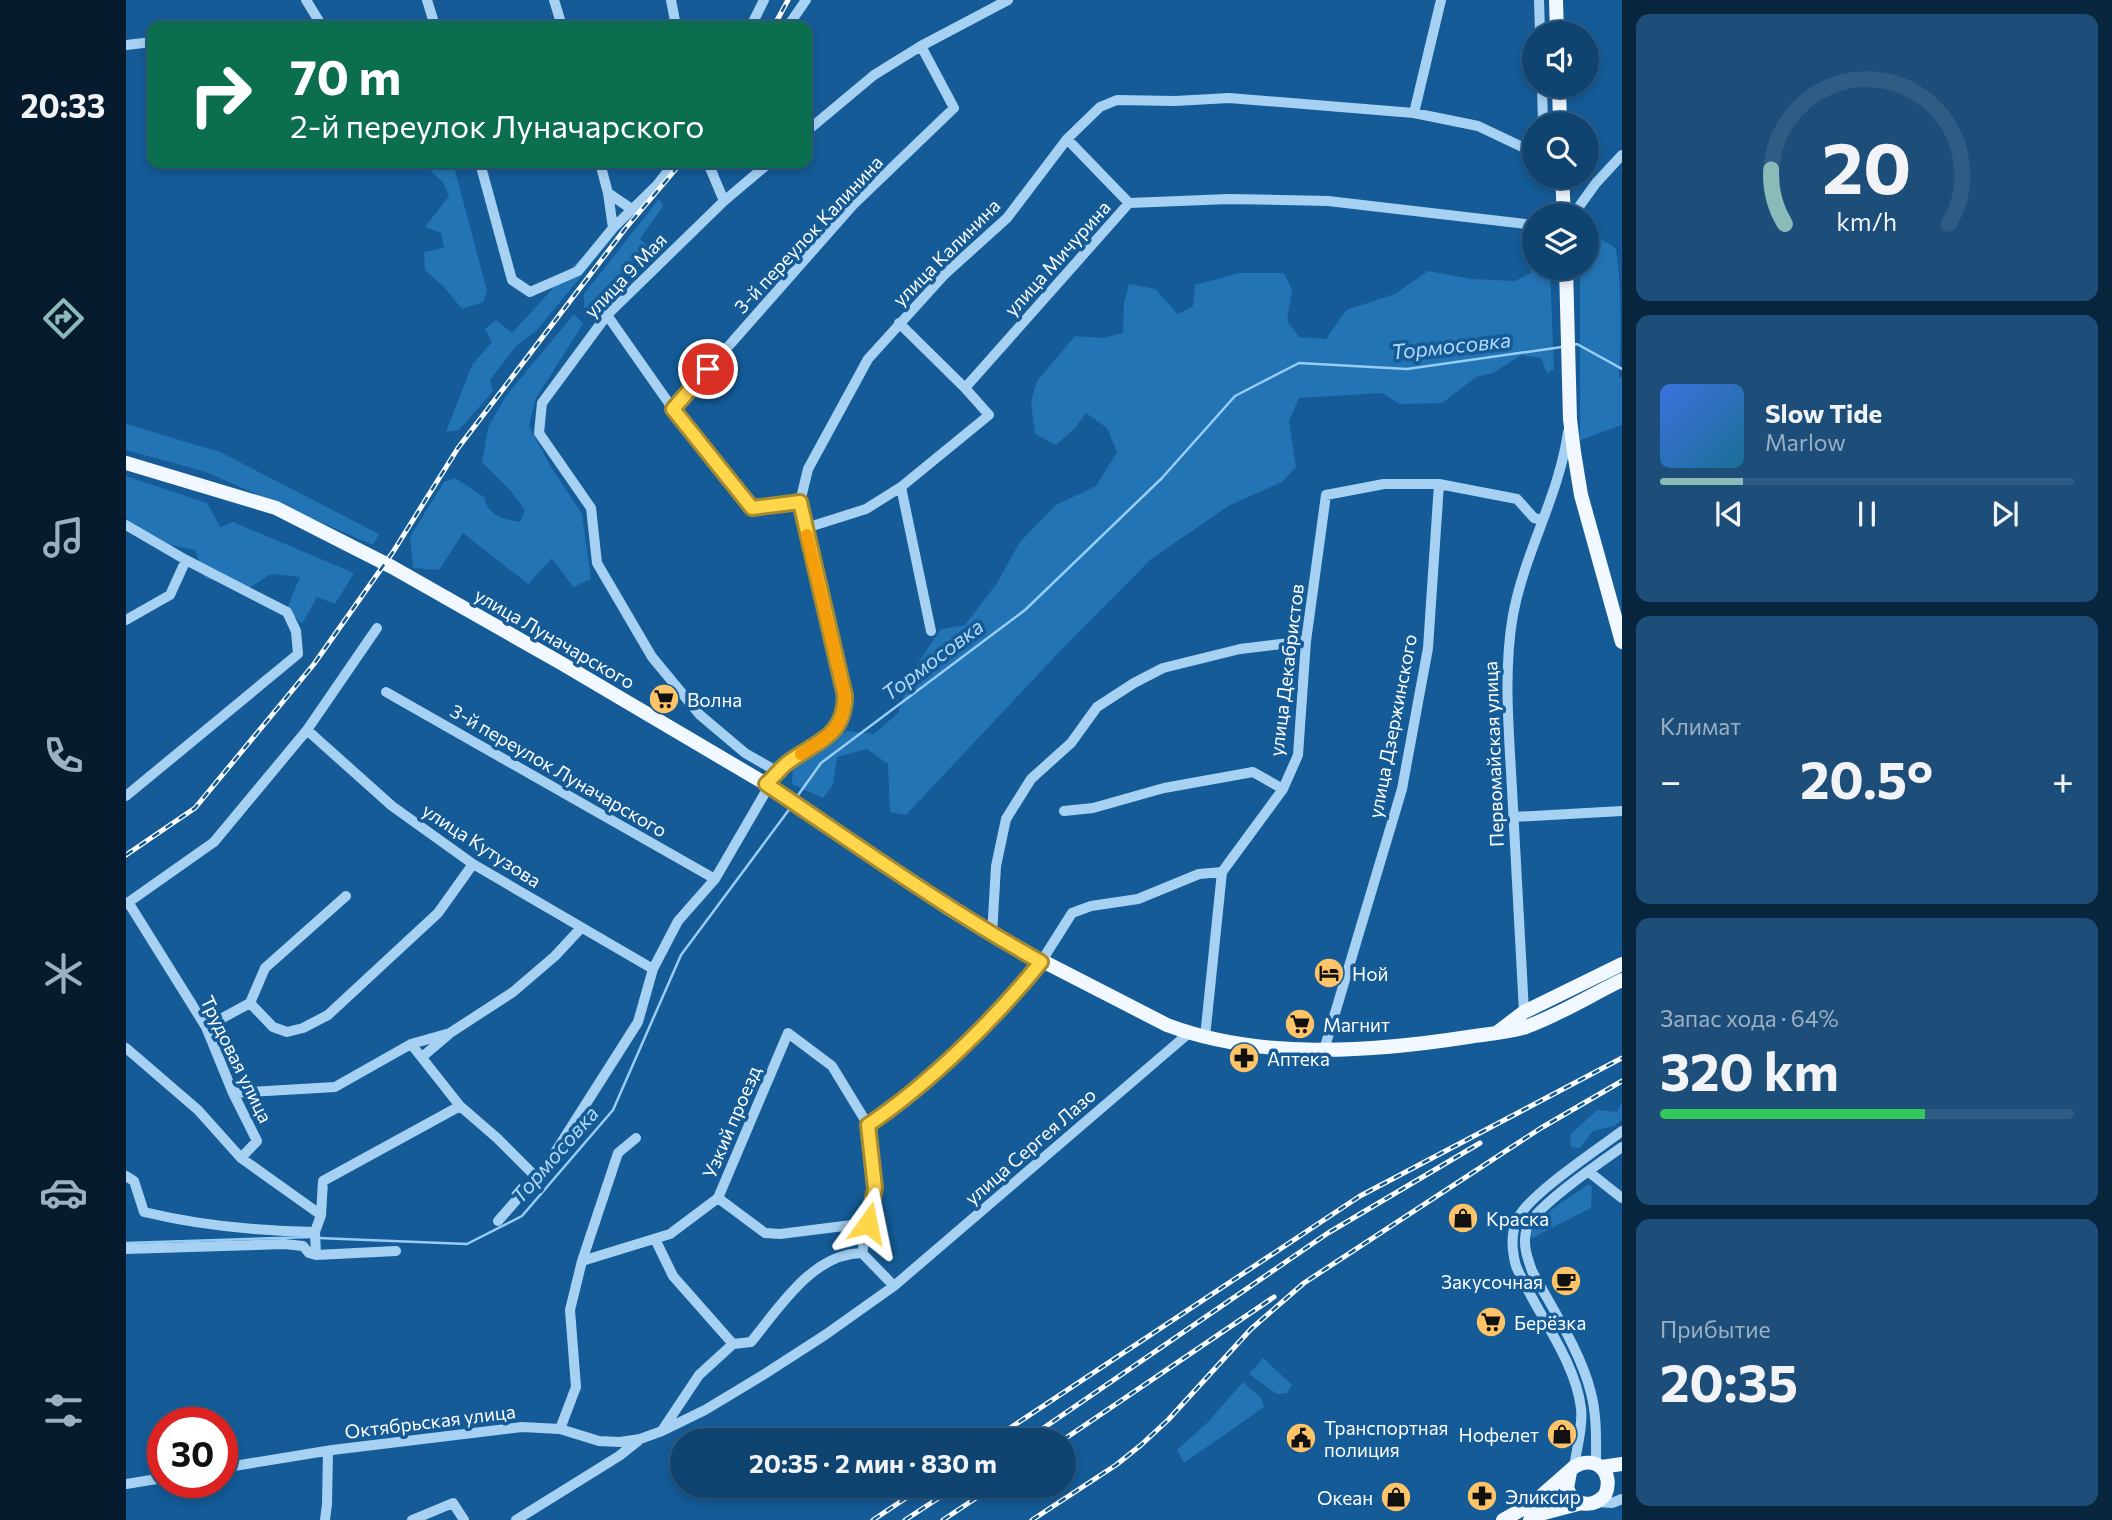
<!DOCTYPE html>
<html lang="ru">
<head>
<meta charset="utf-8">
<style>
	body { margin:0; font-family:Commissioner,sans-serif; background:#1d4e79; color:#f1f3f6; height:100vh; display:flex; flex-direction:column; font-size:26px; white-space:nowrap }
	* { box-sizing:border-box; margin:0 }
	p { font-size:23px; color:#9bb0c3 }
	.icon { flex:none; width:38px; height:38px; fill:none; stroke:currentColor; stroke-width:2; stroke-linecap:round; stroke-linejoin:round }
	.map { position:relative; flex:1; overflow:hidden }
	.drawer { display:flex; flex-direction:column; gap:14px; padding:14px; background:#08253e; width:490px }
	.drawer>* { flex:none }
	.top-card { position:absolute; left:21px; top:21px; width:665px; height:147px; border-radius:14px; box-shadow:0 4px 10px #0003,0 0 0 2px #2f5c84; background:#0b6e4f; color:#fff; overflow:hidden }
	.tools { position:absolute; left:1396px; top:21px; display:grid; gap:14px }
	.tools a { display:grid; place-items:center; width:77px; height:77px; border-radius:50%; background:#0f4471; box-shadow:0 4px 10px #0003,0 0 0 2px #2f5c84; font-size:35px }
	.speed { position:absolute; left:21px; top:1407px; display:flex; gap:14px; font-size:35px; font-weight:700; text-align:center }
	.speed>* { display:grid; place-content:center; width:91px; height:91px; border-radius:50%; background:#0f4471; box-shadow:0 4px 10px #0003,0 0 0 2px #2f5c84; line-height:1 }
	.speed .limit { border:10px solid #d22; background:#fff; color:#111 }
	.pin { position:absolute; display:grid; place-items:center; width:60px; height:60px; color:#fff; margin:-30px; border:4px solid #fff; border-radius:50%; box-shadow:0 2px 7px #0007 }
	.me { position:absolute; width:77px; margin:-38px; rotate:12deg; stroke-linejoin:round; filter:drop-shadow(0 0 5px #0008) }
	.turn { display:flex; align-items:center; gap:24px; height:147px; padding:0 28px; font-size:32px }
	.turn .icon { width:91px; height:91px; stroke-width:2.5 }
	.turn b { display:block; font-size:49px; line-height:60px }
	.big { font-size:52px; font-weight:700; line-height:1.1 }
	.drawer .widget { flex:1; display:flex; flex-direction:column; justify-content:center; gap:10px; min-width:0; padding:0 24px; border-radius:14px; background:#1d4e79 }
	.drawer .dial { align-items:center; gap:0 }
	.dial svg { height:182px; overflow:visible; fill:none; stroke:#2f5c84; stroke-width:7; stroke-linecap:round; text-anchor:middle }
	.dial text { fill:#f1f3f6; stroke:none }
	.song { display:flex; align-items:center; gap:21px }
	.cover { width:84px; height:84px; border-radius:10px; background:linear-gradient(135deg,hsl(220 70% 55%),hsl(200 70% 35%)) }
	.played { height:7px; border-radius:4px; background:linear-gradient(90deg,#8bbbb9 20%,#2f5c84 20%) }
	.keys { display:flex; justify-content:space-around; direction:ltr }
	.heat { display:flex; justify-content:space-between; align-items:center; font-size:38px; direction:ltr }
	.charge { height:10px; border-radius:5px; background:linear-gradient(90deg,#34c759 64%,#2f5c84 0) }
	.trip { position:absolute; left:544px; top:1428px; width:406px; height:70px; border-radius:35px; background:#0f4471; box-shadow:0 4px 10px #0003,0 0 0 2px #2f5c84; font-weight:700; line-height:70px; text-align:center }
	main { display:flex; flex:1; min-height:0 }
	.menu { display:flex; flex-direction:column; width:126px; justify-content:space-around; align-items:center; background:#061b2d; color:#9bb0c3 }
	.menu .icon { width:49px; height:49px }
	.menu .on { color:#8bbbb9 }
	.menu b { font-size:32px; color:#f1f3f6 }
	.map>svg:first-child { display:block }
	.green { fill:#2374b4 }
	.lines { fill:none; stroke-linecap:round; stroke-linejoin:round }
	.stream { stroke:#98cdf5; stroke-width:2.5 }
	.minor { stroke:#a6d1f2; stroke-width:10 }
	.major { stroke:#f2f8ff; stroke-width:14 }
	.rail-casing { stroke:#fff; stroke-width:5 }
	.rail { stroke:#145b97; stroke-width:2.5; stroke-dasharray:8; stroke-linecap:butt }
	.route-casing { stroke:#a68a30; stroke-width:18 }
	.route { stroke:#ffd54a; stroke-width:12 }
	.slow { stroke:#f59e0b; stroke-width:12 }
	.labels { text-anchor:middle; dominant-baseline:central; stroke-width:7; stroke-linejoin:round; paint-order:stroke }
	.street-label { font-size:19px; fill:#fff; stroke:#145b97 }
	.poi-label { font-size:19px; fill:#fff; stroke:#145b97; text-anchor:start }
	.water-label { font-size:21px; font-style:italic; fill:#b3daf9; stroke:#145b97 }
</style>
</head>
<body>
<main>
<nav class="menu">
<b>20:33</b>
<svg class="icon on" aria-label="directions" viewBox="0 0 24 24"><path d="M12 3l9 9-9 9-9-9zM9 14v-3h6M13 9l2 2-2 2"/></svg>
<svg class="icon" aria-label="music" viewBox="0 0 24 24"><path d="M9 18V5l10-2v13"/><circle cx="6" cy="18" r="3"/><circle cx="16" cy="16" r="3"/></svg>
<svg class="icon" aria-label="phone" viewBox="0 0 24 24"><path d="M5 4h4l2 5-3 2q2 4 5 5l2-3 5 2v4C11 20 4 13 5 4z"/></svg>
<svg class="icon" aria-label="climate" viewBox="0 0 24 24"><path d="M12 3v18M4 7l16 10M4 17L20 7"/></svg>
<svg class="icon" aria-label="car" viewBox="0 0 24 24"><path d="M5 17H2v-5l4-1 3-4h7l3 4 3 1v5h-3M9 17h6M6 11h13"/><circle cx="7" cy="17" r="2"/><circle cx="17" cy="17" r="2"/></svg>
<svg class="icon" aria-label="filters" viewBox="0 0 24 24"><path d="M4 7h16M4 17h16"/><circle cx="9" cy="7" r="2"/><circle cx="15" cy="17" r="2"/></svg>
</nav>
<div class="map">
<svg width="1496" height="1520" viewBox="0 0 1496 1520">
	<rect width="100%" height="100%" fill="#145b97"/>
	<path class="green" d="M 296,163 L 327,163 L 361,291 L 357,302 L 336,309 L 318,287 L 299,270 L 298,252 L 318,248 L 315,233 L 299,227 L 323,196 L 317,182 Z
		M 533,199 L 537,206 L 514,239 L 525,249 L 517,261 L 498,267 L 488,291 L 468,313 L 458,307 L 458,294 Z
		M 497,212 L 503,218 L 411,330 L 391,345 L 364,380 L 367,391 L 333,430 L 320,432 L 346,365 L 366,342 L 359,329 L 370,320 L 386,333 Z
		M 1471,237 C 1476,240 1485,244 1489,248 C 1496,267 1495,352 1493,377 L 1496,379 L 1496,425 L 1454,440 L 1454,268 L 1461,268 L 1461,244 Z
		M 1409,242 L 1409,268 L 1424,268 L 1428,369 L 1421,373 L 1415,358 L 1395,355 L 1367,373 L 1350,377 L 1316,403 L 1274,404 L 1256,393 L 1173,398 L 1163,421 L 1170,467 L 1156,482 L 1104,505 L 1025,559 L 935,650 L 780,815 L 764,812 L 762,764 L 741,749 L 711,757 L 707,785 L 697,798 L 666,784 L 667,766 L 721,731 L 748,734 L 772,713 L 786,672 L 815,629 L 839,625 L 871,583 L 894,542 L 930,505 L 970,486 L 991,452 L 981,428 L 960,413 L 948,429 L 930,445 L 909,434 L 905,401 L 911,381 L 949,336 L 977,338 L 997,333 L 998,303 L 1003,284 L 1029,289 L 1052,314 L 1067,306 L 1069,285 L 1113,273 L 1158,273 L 1166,290 L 1161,321 L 1173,337 L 1200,339 L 1220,310 L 1269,294 L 1302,271 L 1346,279 L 1389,281 L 1405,273 Z
		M 448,314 L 457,324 L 410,398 L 403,426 L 425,467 L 456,514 L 465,579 L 447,587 L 426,558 L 402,584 L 337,533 L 313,570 L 287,568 L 284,537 L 318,482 L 329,478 L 358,497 C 362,516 377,519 394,522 L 399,510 L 384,490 L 356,462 L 362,428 L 380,396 Z
		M 0,424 L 94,452 L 253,534 L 247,545 L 80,472 L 0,450 Z
		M 0,476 L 81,503 L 94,527 L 107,522 L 228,573 L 209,604 L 191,597 L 176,624 L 161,609 L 174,577 L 145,574 L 123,588 L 79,578 L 69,550 L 44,545 L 0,519 Z
		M 1496,1102 L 1496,1120 L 1488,1126 L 1467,1131 L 1454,1148 L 1445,1147 L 1444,1135 L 1471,1110 L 1491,1112 Z
		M 1463,1184 L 1466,1187 L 1465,1208 L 1406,1238 L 1404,1235 C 1417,1211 1442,1199 1463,1184 Z
		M 1137,1358 L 1166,1385 L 1161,1393 L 1151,1394 L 1123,1374 Z
		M 1117,1382 L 1135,1398 L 1138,1407 L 1058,1463 L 1051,1450 L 1082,1422 Z"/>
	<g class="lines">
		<path class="stream" d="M 1446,345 L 1451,344 L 1496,369
			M 670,798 L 695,763 L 899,610 L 1036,478 L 1109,396 L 1173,363 L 1281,369 L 1436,347
			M 192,1238 L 341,1244 L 396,1216 L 487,1110 L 555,955 L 665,807
			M 0,1243 L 186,1237"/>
		<path class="minor" d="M 180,0 L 196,26
			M 301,0 L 309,26
			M 428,0 L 436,26
			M 545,0 L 550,26
			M 1413,0 L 1414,33
			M 625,26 L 638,0
			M 662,26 L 680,0
			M 0,45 L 26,42
			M 1416,86 L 1417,124
			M 1288,113 L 1315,0
			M 681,131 L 748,75 L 795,46 L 882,0
			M 941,139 L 1003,203
			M 354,163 L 386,280 L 404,292 L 452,271 L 487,228 L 531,185 L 548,163
			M 474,163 L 482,193 L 487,228
			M 582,163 L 598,201
			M 643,163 L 598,201 L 481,315 L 416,403 L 413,433 L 465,508 L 471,563 L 526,657 L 574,715 L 619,753 L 652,772
			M 482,193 L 507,210
			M 1447,215 L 1470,183 L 1496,155
			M 481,315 L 547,409 L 727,205 L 828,108 L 795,46
			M 773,323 L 839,388
			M 547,409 L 626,508 L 674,502
			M 0,525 L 60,560 L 161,612 L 170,631 L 172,654 L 0,796
			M 680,528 L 740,509 L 775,487
			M 0,620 L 44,595 L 60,560
			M 805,631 L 775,487 L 863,415 L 839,388 L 1003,203 L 1103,199 L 1202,201 L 1409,225
			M 260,692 L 589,879
			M 181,730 L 266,806 L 347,864 L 527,969
			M 640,784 C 647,778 653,770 660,764 C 689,740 718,740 719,696 L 674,502 L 682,469 L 742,359 L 819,274 L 881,218 L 941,139 L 974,107 L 991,100 L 1049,101 L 1103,98 L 1288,113 L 1352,126 L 1409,153
			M 938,811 L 967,808 L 1038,788 L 1127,772 L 1157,789
			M 1387,817 L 1496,811
			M 2,902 L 80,1027 L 107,1093 L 131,1141 L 115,1158
			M 0,904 L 88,842 L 181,730 L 251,628
			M 866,935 L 870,866 L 880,819 L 905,779 L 945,743 L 971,707 L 1008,683 L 1037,668 L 1114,649 L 1180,641
			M 124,1003 L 147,1027 L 161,1032 L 177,1028 L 202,1015 L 312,913 L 347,864
			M 1398,1012 C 1394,938 1390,864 1386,789 C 1383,731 1377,672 1387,615 C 1399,551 1433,496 1442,432
			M 80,1027 L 124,1003 L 139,968 L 220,896
			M 1079,1037 L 1096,872 L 1157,789 L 1172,755 L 1180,641 L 1200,495 L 1258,484 L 1313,484 L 1391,499 L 1408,518 L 1417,520
			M 285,1044 L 334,1106 L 371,1138 L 409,1176
			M 0,1048 L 72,1110 L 115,1158 L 195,1215 L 189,1232 L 190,1255
			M 1198,1050 L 1276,789 L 1302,648 L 1313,484
			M 296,1057 L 322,1035
			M 107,1093 L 209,1087 L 285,1044 L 324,1033 L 387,992 L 429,956 L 455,928
			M 742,1125 L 777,1102 L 885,1000 L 915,962 L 946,913 L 965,906 L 1012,899 L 1073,874 L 1096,872
			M 1463,1172 L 1496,1198
			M 0,1176 L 8,1181 L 18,1212 C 76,1226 130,1231 189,1232
			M 592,1198 L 639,1233 L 654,1234 L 742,1223
			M 195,1215 L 197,1181 L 334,1106
			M 372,1221 L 421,1165 L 512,1022 L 527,969 L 552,921 L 589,879 L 643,786
			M 529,1239 L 547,1276 L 607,1344
			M 0,1249 L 158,1244 L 177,1246 L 183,1253 L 190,1255 L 270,1251
			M 456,1261 L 492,1153 L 510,1138
			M 434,1429 L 450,1387 L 444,1310 L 456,1261 L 544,1234 L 592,1198 L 662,1033 L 706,1066 L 742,1125 L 749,1188 L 736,1253
			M 537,1429 L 573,1375 L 607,1344 L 625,1342 C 653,1308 687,1253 736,1253 L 768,1286
			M 1470,1463 C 1470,1440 1471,1416 1465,1393 C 1455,1352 1426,1308 1406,1271 C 1401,1257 1396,1243 1401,1228 C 1408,1207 1475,1162 1496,1147
			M 1448,1467 C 1451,1447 1457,1427 1455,1408 C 1449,1359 1409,1311 1390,1266 C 1386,1251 1384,1233 1392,1218 C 1405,1193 1471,1150 1496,1131
			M 96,1468 L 206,1450 L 396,1427 L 434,1429 L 473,1441 L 494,1442 L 514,1439 L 536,1431 L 579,1410 L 637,1375 L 699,1335 L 768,1286 L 1063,1033
			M 0,1484 L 37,1478
			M 1471,1502 L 1486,1503 L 1496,1499
			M 199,1520 L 201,1504 L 202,1451
			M 286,1520 L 327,1503 L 338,1520
			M 390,1520 L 493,1456 L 512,1441"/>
		<path class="major" d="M 1430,0 L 1431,33
			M 1433,86 L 1434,124
			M 1436,177 L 1438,215
			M 1440,268 L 1444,419 L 1448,452 L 1455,495 L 1496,642
			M 0,463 L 150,508 L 266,567 L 435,663 L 640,784 L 690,816 L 820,907 L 866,935 L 1041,1025 C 1134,1060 1245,1052 1342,1037 C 1360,1034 1382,1033 1400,1027 C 1433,1015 1465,995 1496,980
			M 1373,1031 L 1398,1012 L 1496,964
			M 1476,1467 L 1496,1464
			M 1377,1520 L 1407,1503 L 1448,1467 C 1470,1454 1489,1473 1479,1495 C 1466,1509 1448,1506 1441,1488 L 1444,1472
			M 1404,1520 L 1414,1514 L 1456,1503"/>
		<g class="rail-casing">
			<path id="rail" d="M 648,26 L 662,0
				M 0,855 L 69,808 L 188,664 L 267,552 L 332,448 L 499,229 L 555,163
				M 866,1440 L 1234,1196 L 1496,1058
				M 900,1440 L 1202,1233 L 1354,1143
				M 937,1440 L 1148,1297
				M 747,1520 L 798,1486
				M 779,1520 L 831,1486
				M 817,1520 L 868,1486
				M 906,1520 L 990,1465 L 1015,1445 L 1042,1420 L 1125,1329 L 1178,1283 L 1415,1128 L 1496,1081"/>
		</g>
		<use href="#rail" class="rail"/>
	</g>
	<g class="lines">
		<g class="route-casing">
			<path id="route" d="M 582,369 L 547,409 L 626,508 L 674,502 L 719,696 C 718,739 689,741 660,764 C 653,770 647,778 640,784 C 731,845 820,909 915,962 C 868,1020 804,1083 742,1125 L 749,1188 L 742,1223"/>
		</g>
		<use href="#route" class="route"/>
		<path class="slow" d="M 675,754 C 702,736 718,730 719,696 L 681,535"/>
	</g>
	<defs>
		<g id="supermarket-disc" transform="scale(1.575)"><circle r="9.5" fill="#ffc368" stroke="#145b97"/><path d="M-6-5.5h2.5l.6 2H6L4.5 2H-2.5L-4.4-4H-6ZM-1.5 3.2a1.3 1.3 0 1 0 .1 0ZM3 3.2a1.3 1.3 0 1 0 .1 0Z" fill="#111"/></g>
		<g id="hotel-disc" transform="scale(1.575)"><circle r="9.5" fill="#ffc368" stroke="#145b97"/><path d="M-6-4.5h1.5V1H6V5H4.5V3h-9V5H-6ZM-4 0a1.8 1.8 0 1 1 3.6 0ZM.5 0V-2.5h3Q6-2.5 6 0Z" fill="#111"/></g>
		<g id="pharmacy-disc" transform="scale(1.575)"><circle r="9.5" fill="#ffc368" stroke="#145b97"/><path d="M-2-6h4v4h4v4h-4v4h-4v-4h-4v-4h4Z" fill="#111"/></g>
		<g id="shop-disc" transform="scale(1.575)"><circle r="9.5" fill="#ffc368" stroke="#145b97"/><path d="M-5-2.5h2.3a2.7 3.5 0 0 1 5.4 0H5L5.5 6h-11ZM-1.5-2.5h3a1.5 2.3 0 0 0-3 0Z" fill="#111"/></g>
		<g id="cafe-disc" transform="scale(1.575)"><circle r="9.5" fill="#ffc368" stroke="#145b97"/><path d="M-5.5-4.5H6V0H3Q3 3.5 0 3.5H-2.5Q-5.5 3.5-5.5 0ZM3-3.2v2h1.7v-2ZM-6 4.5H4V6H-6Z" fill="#111"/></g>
		<g id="civic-disc" transform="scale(1.575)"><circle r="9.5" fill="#ffc368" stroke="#145b97"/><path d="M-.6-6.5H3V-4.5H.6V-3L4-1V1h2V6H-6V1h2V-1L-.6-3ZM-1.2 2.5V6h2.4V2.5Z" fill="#111"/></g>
	</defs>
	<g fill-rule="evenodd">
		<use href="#supermarket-disc" x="538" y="699"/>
		<use href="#hotel-disc" x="1203" y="973"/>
		<use href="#supermarket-disc" x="1174" y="1024"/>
		<use href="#pharmacy-disc" x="1118" y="1058"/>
		<use href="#shop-disc" x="1337" y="1218"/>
		<use href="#cafe-disc" x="1440" y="1281"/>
		<use href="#supermarket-disc" x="1365" y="1322"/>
		<use href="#shop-disc" x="1436" y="1434"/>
		<use href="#civic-disc" x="1175" y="1438"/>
		<use href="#pharmacy-disc" x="1356" y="1496"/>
		<use href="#shop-disc" x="1270" y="1497"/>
	</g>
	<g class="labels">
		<g class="street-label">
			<text transform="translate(682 234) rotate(-47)">3-й переулок Калинина</text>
			<text transform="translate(820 252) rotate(-45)">улица Калинина</text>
			<text transform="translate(931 258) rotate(-48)">улица Мичурина</text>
			<text transform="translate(499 275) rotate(-46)">улица 9 Мая</text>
			<text transform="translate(429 638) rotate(30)">улица Луначарского</text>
			<text transform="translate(1160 670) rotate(-83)">улица Декабристов</text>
			<text transform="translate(1266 726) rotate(-79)">улица Дзержинского</text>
			<text transform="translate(1367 754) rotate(-92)">Первомайская улица</text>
			<text transform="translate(433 770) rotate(30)">3-й переулок Луначарского</text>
			<text transform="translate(356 845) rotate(33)">улица Кутузова</text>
			<text transform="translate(111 1059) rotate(64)">Трудовая улица</text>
			<text transform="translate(605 1122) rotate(-67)">Узкий проезд</text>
			<text transform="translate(904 1146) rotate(-41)">улица Сергея Лазо</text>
			<text transform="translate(304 1421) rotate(-7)">Октябрьская улица</text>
		</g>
		<g class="poi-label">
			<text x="561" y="699">Волна</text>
			<text x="1226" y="973">Ной</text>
			<text x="1197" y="1024">Магнит</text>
			<text x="1141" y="1058">Аптека</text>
			<text x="1360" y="1218">Краска</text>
			<text x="1417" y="1281" text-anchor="end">Закусочная</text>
			<text x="1388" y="1322">Берёзка</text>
			<text x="1198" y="1427">Транспортная<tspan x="1198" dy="22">полиция</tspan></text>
			<text x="1413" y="1434" text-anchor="end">Нофелет</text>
			<text x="1379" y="1496">Эликсир</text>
			<text x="1247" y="1497" text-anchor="end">Океан</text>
		</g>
		<g class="water-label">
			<text transform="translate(1325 345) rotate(-6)">Тормосовка</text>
			<text transform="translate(806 659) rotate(-37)">Тормосовка</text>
			<text transform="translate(428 1154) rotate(-49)">Тормосовка</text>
		</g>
	</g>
</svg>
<div class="tools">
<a><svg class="icon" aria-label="sound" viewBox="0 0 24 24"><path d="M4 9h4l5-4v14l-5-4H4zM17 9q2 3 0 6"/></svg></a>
<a><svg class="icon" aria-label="search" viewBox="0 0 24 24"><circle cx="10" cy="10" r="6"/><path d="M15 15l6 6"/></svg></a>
<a><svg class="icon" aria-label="layers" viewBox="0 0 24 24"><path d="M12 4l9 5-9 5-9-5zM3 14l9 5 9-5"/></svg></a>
</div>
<div class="speed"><div class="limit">30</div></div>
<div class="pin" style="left:582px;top:369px;background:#d93025"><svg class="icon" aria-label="arrive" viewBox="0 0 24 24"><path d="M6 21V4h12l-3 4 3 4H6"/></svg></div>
<svg class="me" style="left:742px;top:1223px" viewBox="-20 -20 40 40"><path d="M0-17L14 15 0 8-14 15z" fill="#ffd54a" stroke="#fff" stroke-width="4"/></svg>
<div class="trip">20:35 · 2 мин · 830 m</div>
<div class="top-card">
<div class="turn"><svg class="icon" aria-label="right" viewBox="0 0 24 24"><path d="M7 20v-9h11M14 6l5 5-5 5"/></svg><div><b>70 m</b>2-й переулок Луначарского</div></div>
</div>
</div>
<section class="drawer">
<div class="widget dial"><svg viewBox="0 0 100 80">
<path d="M14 69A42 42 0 1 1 86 69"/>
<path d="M14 69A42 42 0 0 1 8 45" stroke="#8bbbb9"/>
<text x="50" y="56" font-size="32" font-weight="700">20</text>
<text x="50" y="72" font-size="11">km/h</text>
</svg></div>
<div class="widget">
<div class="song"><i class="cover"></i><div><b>Slow Tide</b><p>Marlow</p></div></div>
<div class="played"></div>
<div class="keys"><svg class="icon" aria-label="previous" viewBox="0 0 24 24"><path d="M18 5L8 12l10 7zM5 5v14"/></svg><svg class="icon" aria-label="pause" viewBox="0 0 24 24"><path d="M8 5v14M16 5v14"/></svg><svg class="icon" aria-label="next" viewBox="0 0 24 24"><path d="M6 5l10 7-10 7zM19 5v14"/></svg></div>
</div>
<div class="widget"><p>Климат</p>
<div class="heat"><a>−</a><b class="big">20.5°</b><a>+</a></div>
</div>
<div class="widget"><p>Запас хода · 64%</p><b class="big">320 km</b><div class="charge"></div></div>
<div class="widget"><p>Прибытие</p><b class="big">20:35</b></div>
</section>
</main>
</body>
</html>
